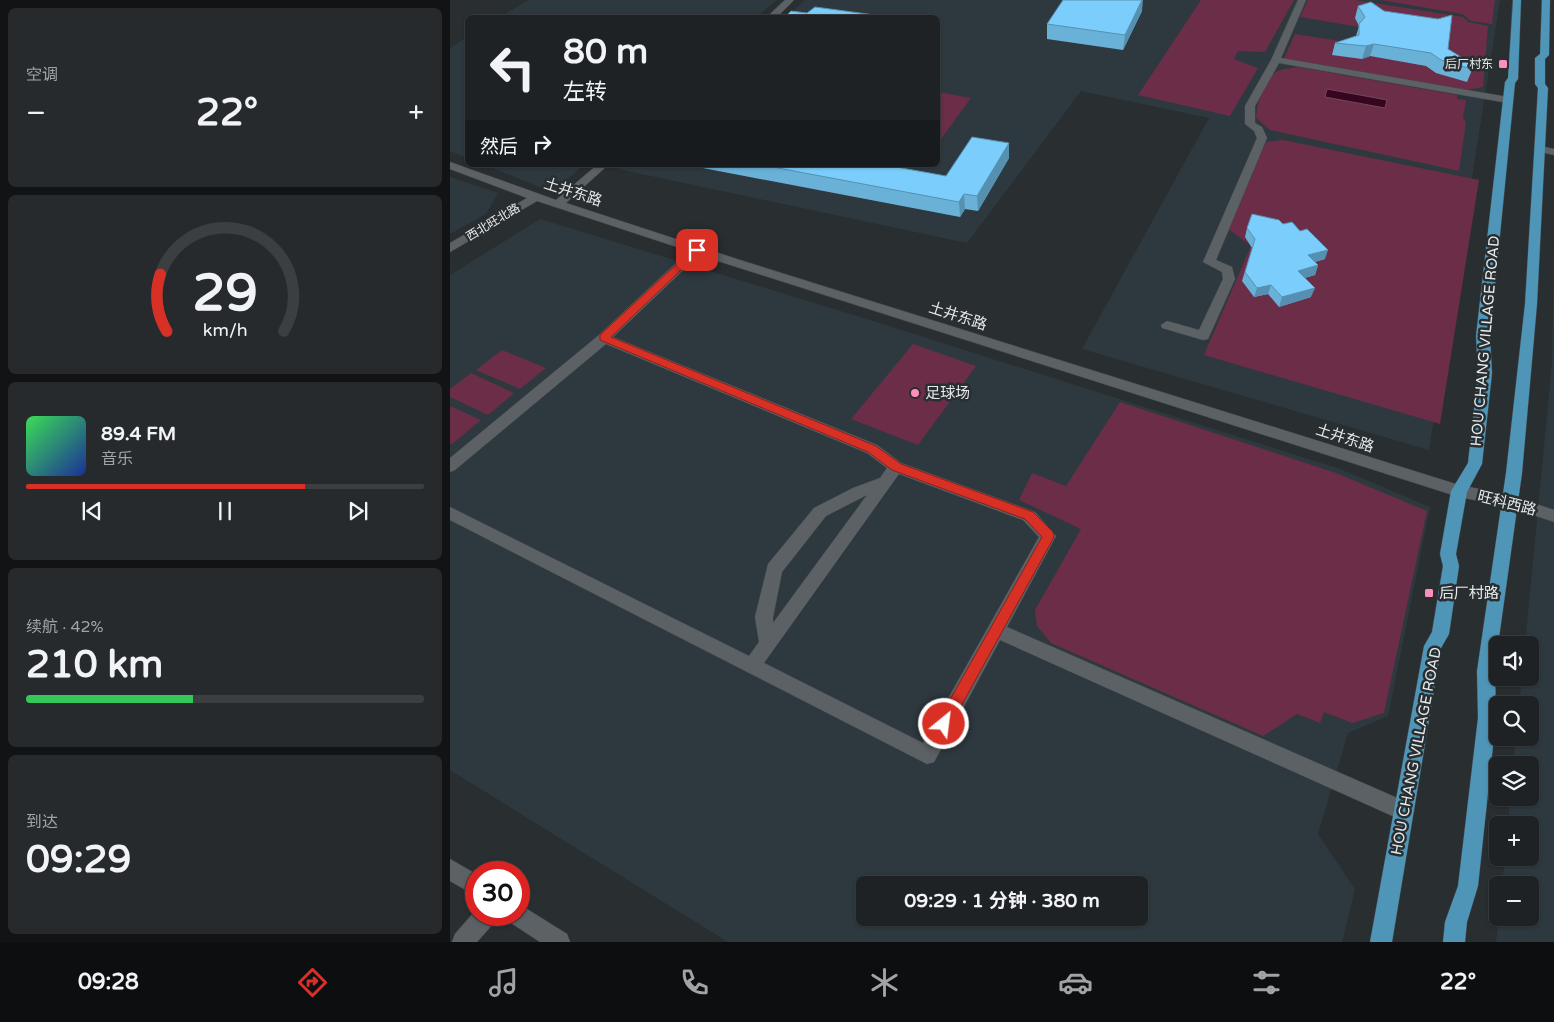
<!DOCTYPE html>
<html lang="zh">
<head>
<meta charset="utf-8">
<style>
	body { margin:0; font-family:"Varela Round","Noto Sans SC",sans-serif; background:#272a2d; color:#f1f3f6; height:100vh; display:flex; flex-direction:column; font-size:19px; white-space:nowrap }
	* { box-sizing:border-box; margin:0 }
	p { font-size:16px; color:#a1a4a7 }
	.icon { flex:none; width:28px; height:28px; fill:none; stroke:currentColor; stroke-width:2; stroke-linecap:round; stroke-linejoin:round }
	.map { position:relative; flex:1; overflow:hidden }
	.panel { display:flex; flex-direction:column; gap:8px; padding:8px; background:#111314; width:450px }
	.panel>* { flex:none }
	.top-card { position:absolute; left:15px; top:15px; width:475px; height:152px; border-radius:8px; box-shadow:0 1px 4px #0004,0 0 0 1px #3c3f42; background:#1f2225; color:#f1f3f6; overflow:hidden }
	.fabs { position:absolute; left:1039px; top:636px; display:grid; gap:10px }
	.fabs a { display:grid; place-items:center; width:50px; height:50px; border-radius:8px; background:#1f2225; box-shadow:0 1px 4px #0004,0 0 0 1px #3c3f42; font-size:25px }
	.speed { position:absolute; left:15px; top:861px; display:flex; gap:10px; font-size:25px; font-weight:700; text-align:center }
	.speed>* { display:grid; place-content:center; width:65px; height:65px; border-radius:50%; background:#1f2225; box-shadow:0 1px 4px #0004,0 0 0 1px #3c3f42; line-height:1 }
	.speed .limit { border:8px solid #d22; background:#fff; color:#111 }
	.pin { position:absolute; display:grid; place-items:center; width:42px; height:42px; color:#fff; margin:-21px; border-radius:10px; box-shadow:0 2px 8px #0006 }
	.me { position:absolute; width:55px; margin:-28px; rotate:29deg; stroke-linejoin:round; filter:drop-shadow(0 0 4px #0008) }
	.turn { display:flex; align-items:center; gap:18px; height:105px; padding:0 15px; font-size:22px }
	.turn .icon { width:65px; height:65px; stroke-width:2.5 }
	.turn b { display:block; font-size:35px; line-height:42px }
	.then { display:flex; align-items:center; height:48px; padding:0 15px; background:#0003; gap:10px; font-size:19px }
	.big { font-size:38px; font-weight:700; line-height:1.1 }
	.panel .tile { flex:1; display:flex; flex-direction:column; justify-content:center; gap:8px; min-width:0; padding:0 18px; border-radius:8px; background:#272a2d }
	.panel .dial { align-items:center; gap:0 }
	.dial svg { height:130px; overflow:visible; fill:none; stroke:#3c3f42; stroke-width:7; stroke-linecap:round; text-anchor:middle }
	.dial text { fill:#f1f3f6; stroke:none }
	.song { display:flex; align-items:center; gap:15px }
	.cover { width:60px; height:60px; border-radius:8px; background:linear-gradient(135deg,hsl(130 70% 55%),hsl(230 70% 35%)) }
	.played { height:5px; border-radius:2px; background:linear-gradient(90deg,#d93025 70%,#3c3f42 70%) }
	.keys { display:flex; justify-content:space-around; direction:ltr }
	.heat { display:flex; justify-content:space-between; align-items:center; font-size:28px; direction:ltr }
	.charge { height:8px; border-radius:4px; background:linear-gradient(90deg,#34c759 42%,#3c3f42 0) }
	.trip { position:absolute; left:406px; top:876px; width:292px; height:50px; border-radius:8px; background:#1f2225; box-shadow:0 1px 4px #0004,0 0 0 1px #3c3f42; font-weight:700; line-height:50px; text-align:center }
	.tab-bar { display:flex; height:80px; justify-content:space-around; align-items:center; background:#0c0e0f; color:#a1a4a7 }
	.tab-bar .icon { width:35px; height:35px }
	.tab-bar .active { color:#d93025 }
	.tab-bar b { font-size:22px; color:#f1f3f6 }
	main { display:flex; flex:1; min-height:0 }
	.map>svg:first-child { display:block }
	.built { fill:#2e393f; fill-rule:evenodd }
	.green { fill:#6b2d48 }
	.water { fill:#37051f; stroke:#6c4a5c }
	.lines { fill:none; stroke-linecap:round; stroke-linejoin:round }
	.minor-casing { stroke:#45494c; stroke-width:1 }
	.major-casing { stroke:#45494c; stroke-width:1 }
	.minor { fill:#5c6165; fill-rule:evenodd }
	.major { fill:#4e95b8; fill-rule:evenodd }
	.wall { fill:#6ab1d8 }
	.shaded-wall { fill:#5690b0 }
	.building { fill:#7bcefb; stroke:#5690b0 }
	.route { fill:#d93025; stroke:#8d1f18 }
	.poi-dot { fill:#fe8ebd; stroke:#292e31; stroke-width:2 }
	.labels { text-anchor:middle; dominant-baseline:central; stroke-width:5; stroke-linejoin:round; paint-order:stroke }
	.far-poi-label { font-size:12px; fill:#e6eaec; stroke:#292e31; text-anchor:end }
	.far-street-label { font-size:12px; fill:#e6eaec; stroke:#292e31 }
	.street-label { font-size:15px; fill:#e6eaec; stroke:#292e31 }
	.poi-label { font-size:15px; fill:#e6eaec; stroke:#292e31; text-anchor:start }
</style>
</head>
<body>
<main>
<section class="panel">
<div class="tile"><p>空调</p>
<div class="heat"><a>−</a><b class="big">22°</b><a>+</a></div>
</div>
<div class="tile dial"><svg viewBox="0 0 100 80">
<path d="M14 69A42 42 0 1 1 86 69"/>
<path d="M14 69A42 42 0 0 1 10 34" stroke="#d93025"/>
<text x="50" y="56" font-size="32" font-weight="700">29</text>
<text x="50" y="72" font-size="11">km/h</text>
</svg></div>
<div class="tile">
<div class="song"><i class="cover"></i><div><b>89.4 FM</b><p>音乐</p></div></div>
<div class="played"></div>
<div class="keys"><svg class="icon" aria-label="previous" viewBox="0 0 24 24"><path d="M18 5L8 12l10 7zM5 5v14"/></svg><svg class="icon" aria-label="pause" viewBox="0 0 24 24"><path d="M8 5v14M16 5v14"/></svg><svg class="icon" aria-label="next" viewBox="0 0 24 24"><path d="M6 5l10 7-10 7zM19 5v14"/></svg></div>
</div>
<div class="tile"><p>续航 · 42%</p><b class="big">210 km</b><div class="charge"></div></div>
<div class="tile"><p>到达</p><b class="big">09:29</b></div>
</section>
<div class="map">
<svg width="1104" height="942" viewBox="0 0 1104 942">
	<rect width="100%" height="100%" fill="#292e31"/>
	<path class="built" d="M 79,0 L 327,0 L 306,17 L 50,17 Z
		M 355,0 L 1050,0 L 979,450 L 632,349 L 759,118 L 631,91 L 517,243 L 168,169 L 172,165 L 488,165 L 488,18 L 336,17 Z
		M 17,37 L 17,158 L 0,151 L 0,48 Z
		M 35,165 L 134,165 L 102,192 Z
		M 0,177 L 48,193 L 36,214 L 0,234 Z
		M 90,219 L 417,319 L 890,469 L 980,507 L 938,716 L 898,733 L 868,834 L 905,889 L 892,942 L 278,942 L 0,770 L 0,275 ZM 415,885 L 690,885 L 690,918 L 415,918 Z
		M 1104,245 L 1104,942 L 1046,942 L 1049,918 L 1080,918 L 1080,885 L 1052,885 L 1055,858 L 1080,858 L 1080,825 L 1058,825 L 1060,798 L 1080,798 L 1080,765 L 1063,765 L 1066,738 L 1080,738 L 1080,705 L 1069,705 L 1072,678 L 1080,678 L 1080,645 L 1075,645 L 1102,363 Z"/>
	<path class="green" d="M 751,0 L 844,0 L 815,52 L 788,51 L 784,59 L 808,68 L 780,116 L 688,95 Z
		M 858,0 L 905,0 L 1013,17 L 1018,22 L 1038,26 L 1033,87 L 1015,90 L 834,59 L 845,34 L 903,43 L 909,27 L 850,17 Z
		M 931,0 L 1045,0 L 1042,24 L 1021,21 L 1012,14 Z
		M 847,67 L 1007,95 L 1007,99 L 1016,100 L 1013,118 L 1016,122 L 1009,171 L 820,130 L 806,118 C 807,103 813,79 828,71 C 833,69 841,68 847,67 Z
		M 488,92 L 521,98 L 488,143 Z
		M 833,140 L 1029,180 L 990,424 L 754,355 L 801,246 L 777,228 L 816,142 Z
		M 463,344 L 526,366 L 468,445 L 401,419 Z
		M 52,350 L 96,368 L 70,389 L 26,370 Z
		M 21,373 L 64,393 L 38,415 L 0,397 L 0,389 Z
		M 670,402 L 886,473 L 977,511 L 934,713 L 902,723 L 874,712 L 870,723 L 847,714 L 813,736 L 601,643 L 587,626 L 585,610 L 631,529 L 569,500 L 582,473 L 616,486 Z
		M 0,406 L 31,420 L 2,444 L 0,443 Z"/>
	<path class="water" d="M 877,89 L 937,100 L 935,108 L 875,97 Z"/>
	<g class="lines">
		<g class="minor-casing">
			<path id="minor" d="M 335,0 L 344,0 L 326,18 L 316,18 Z
				M 848,0 L 856,0 L 831,58 L 1058,97 L 1063,100 L 1058,103 L 829,63 L 805,106 L 805,123 L 812,127 L 817,138 L 766,260 L 782,267 L 785,279 L 758,339 L 753,340 L 712,328 L 711,325 L 717,321 L 749,330 L 773,279 L 772,272 L 753,262 L 807,138 L 804,131 L 795,124 L 795,106 L 821,60 Z
				M 1090,146 L 1104,149 L 1104,155 L 1086,151 L 1086,147 Z
				M 0,162 L 106,200 L 147,165 L 158,165 L 116,203 L 290,260 L 977,475 L 1009,485 L 1060,495 L 1104,510 L 1104,522 L 1060,507 L 1009,497 L 249,255 L 163,337 L 427,445 L 451,463 L 585,512 L 606,536 L 557,627 L 961,804 L 964,811 L 961,818 L 954,821 L 947,818 L 550,640 L 484,762 L 477,764 L 0,520 L 0,507 L 299,656 L 309,642 L 305,617 L 318,564 L 364,508 L 403,488 L 430,478 L 437,468 L 417,453 L 156,344 L 5,470 L 0,472 L 0,458 L 149,335 L 239,251 L 87,201 L 0,252 L 0,243 L 77,198 L 0,169 ZM 449,474 L 573,520 L 589,537 L 473,743 L 314,663 ZM 417,495 L 323,623 L 323,617 L 332,572 L 376,516 Z
				M 0,859 L 26,874 L 26,896 L 0,881 Z
				M 69,904 L 117,934 L 120,942 L 90,942 L 61,923 L 58,915 L 69,915 Z
				M 26,910 L 26,915 L 47,915 L 44,923 L 27,942 L 2,942 L 5,934 Z"/>
		</g>
		<g class="major-casing">
			<path id="major" d="M 1063,0 L 1071,0 L 1068,79 L 1065,83 L 1040,336 L 1042,373 L 1032,464 L 1017,492 L 1006,554 L 1009,566 L 999,634 L 991,648 L 942,942 L 920,942 L 974,646 L 982,632 L 993,566 L 990,554 L 1001,491 L 1018,463 L 1028,373 L 1026,336 L 1055,82 L 1058,78 Z
				M 1092,0 L 1100,0 L 1099,55 L 1095,59 L 1095,84 L 1098,88 L 1087,304 L 1072,473 L 1048,645 L 1045,671 L 1046,718 L 1028,886 L 1017,922 L 1015,942 L 993,942 L 995,922 L 1008,886 L 1028,718 L 1027,671 L 1056,473 L 1075,304 L 1088,88 L 1085,84 L 1085,58 L 1090,54 Z"/>
		</g>
		<use href="#minor" class="minor"/>
		<use href="#major" class="major"/>
	</g>
	<path class="wall" d="M 908,6 L 934,11 L 1024,65 L 1017,82 L 986,73 L 976,66 L 920,56 L 912,59 L 882,55 L 885,43 L 906,36 L 909,26 L 905,18 Z
		M 692,11 L 673,50 L 597,39 L 597,24 Z
		M 559,158 L 528,211 L 515,209 L 510,217 L 237,165 L 435,165 L 496,176 Z
		M 833,224 L 875,259 L 865,262 L 868,265 L 865,275 L 854,278 L 861,297 L 829,307 L 818,294 L 804,297 L 792,281 L 802,248 L 795,237 L 797,228 Z"/>
	<path class="shaded-wall" d="M 692,0 L 693,0 L 692,11 L 673,50 L 675,35 Z
		M 924,44 L 920,56 L 912,59 L 916,46 Z
		M 559,143 L 559,158 L 528,211 L 527,196 Z
		M 514,194 L 515,209 L 510,217 L 509,202 Z
		M 878,250 L 875,259 L 855,264 L 858,255 Z
		M 868,265 L 865,275 L 845,281 L 848,271 Z
		M 821,285 L 818,294 L 804,297 L 807,288 Z
		M 865,288 L 861,297 L 829,307 L 832,297 Z"/>
	<path class="building" d="M 613,0 L 692,0 L 675,35 L 597,24 Z
		M 921,2 L 934,11 L 988,19 L 1002,15 L 998,49 L 1024,65 L 1022,69 L 991,60 L 981,53 L 924,44 L 916,46 L 885,43 L 909,35 L 909,24 L 915,17 L 908,6 Z
		M 365,7 L 432,16 L 431,18 L 334,18 L 341,11 L 357,13 Z
		M 522,137 L 559,143 L 527,196 L 514,194 L 509,202 L 312,165 L 435,165 L 496,176 Z
		M 802,214 L 829,220 L 833,224 L 842,222 L 850,231 L 857,229 L 878,250 L 858,255 L 868,265 L 848,271 L 865,288 L 832,297 L 821,285 L 807,288 L 795,272 L 805,239 L 797,228 Z"/>
	<path class="route" d="M 244,248 L 252,250 L 161,337 L 426,446 L 451,464 L 583,512 L 603,532 L 604,536 L 603,539 L 499,728 L 494,730 L 489,728 L 487,724 L 489,719 L 592,537 L 575,519 L 442,470 L 418,452 L 150,340 L 150,335 Z"/>
	<g class="poi-dot">
		<rect x="1048" y="59" width="10" height="10" rx="2.5"/>
		<circle cx="465" cy="393" r="5"/>
		<rect x="974" y="588" width="10" height="10" rx="2.5"/>
	</g>
	<g class="labels">
		<g class="far-poi-label">
			<text x="1043" y="64">后厂村东</text>
		</g>
		<g class="far-street-label">
			<text transform="translate(43 222) rotate(-31)">西北旺北路</text>
		</g>
		<g class="street-label">
			<text transform="translate(123 192) rotate(18)">土井东路</text>
			<text transform="translate(508 316) rotate(18)">土井东路</text>
			<text transform="translate(1035 341) rotate(-85)">HOU CHANG VILLAGE ROAD</text>
			<text transform="translate(895 438) rotate(18)">土井东路</text>
			<text transform="translate(1057 503) rotate(14)">旺科西路</text>
			<text transform="translate(966 751) rotate(-79)">HOU CHANG VILLAGE ROAD</text>
		</g>
		<g class="poi-label">
			<text x="475" y="393">足球场</text>
			<text x="989" y="593">后厂村路</text>
		</g>
	</g>
</svg>
<div class="fabs">
<a><svg class="icon" aria-label="sound" viewBox="0 0 24 24"><path d="M4 9h4l5-4v14l-5-4H4zM17 9q2 3 0 6"/></svg></a>
<a><svg class="icon" aria-label="search" viewBox="0 0 24 24"><circle cx="10" cy="10" r="6"/><path d="M15 15l6 6"/></svg></a>
<a><svg class="icon" aria-label="layers" viewBox="0 0 24 24"><path d="M12 4l9 5-9 5-9-5zM3 14l9 5 9-5"/></svg></a>
<a>+</a>
<a>−</a>
</div>
<div class="speed"><div class="limit">30</div></div>
<div class="pin" style="left:247px;top:250px;background:#d93025"><svg class="icon" aria-label="arrive" viewBox="0 0 24 24"><path d="M6 21V4h12l-3 4 3 4H6"/></svg></div>
<svg class="me" style="left:494px;top:724px" viewBox="-20 -20 40 40"><circle r="17" fill="#d93025" stroke="#fff" stroke-width="3"/><path d="M0-11L8 9 0 5-8 9z" fill="#fff"/></svg>
<div class="trip">09:29 · 1 分钟 · 380 m</div>
<div class="top-card">
<div class="turn"><svg class="icon" aria-label="left" viewBox="0 0 24 24"><path d="M17 20v-9H6M10 6l-5 5 5 5"/></svg><div><b>80 m</b>左转</div></div>
<div class="then">然后<svg class="icon" aria-label="right" viewBox="0 0 24 24"><path d="M7 20v-9h11M14 6l5 5-5 5"/></svg></div>
</div>
</div>
</main>
<nav class="tab-bar">
<b>09:28</b>
<svg class="icon active" aria-label="directions" viewBox="0 0 24 24"><path d="M12 3l9 9-9 9-9-9zM9 14v-3h6M13 9l2 2-2 2"/></svg>
<svg class="icon" aria-label="music" viewBox="0 0 24 24"><path d="M9 18V5l10-2v13"/><circle cx="6" cy="18" r="3"/><circle cx="16" cy="16" r="3"/></svg>
<svg class="icon" aria-label="phone" viewBox="0 0 24 24"><path d="M5 4h4l2 5-3 2q2 4 5 5l2-3 5 2v4C11 20 4 13 5 4z"/></svg>
<svg class="icon" aria-label="climate" viewBox="0 0 24 24"><path d="M12 3v18M4 7l16 10M4 17L20 7"/></svg>
<svg class="icon" aria-label="car" viewBox="0 0 24 24"><path d="M5 17H2v-5l4-1 3-4h7l3 4 3 1v5h-3M9 17h6M6 11h13"/><circle cx="7" cy="17" r="2"/><circle cx="17" cy="17" r="2"/></svg>
<svg class="icon" aria-label="filters" viewBox="0 0 24 24"><path d="M4 7h16M4 17h16"/><circle cx="9" cy="7" r="2"/><circle cx="15" cy="17" r="2"/></svg>
<b>22°</b>
</nav>
</body>
</html>
